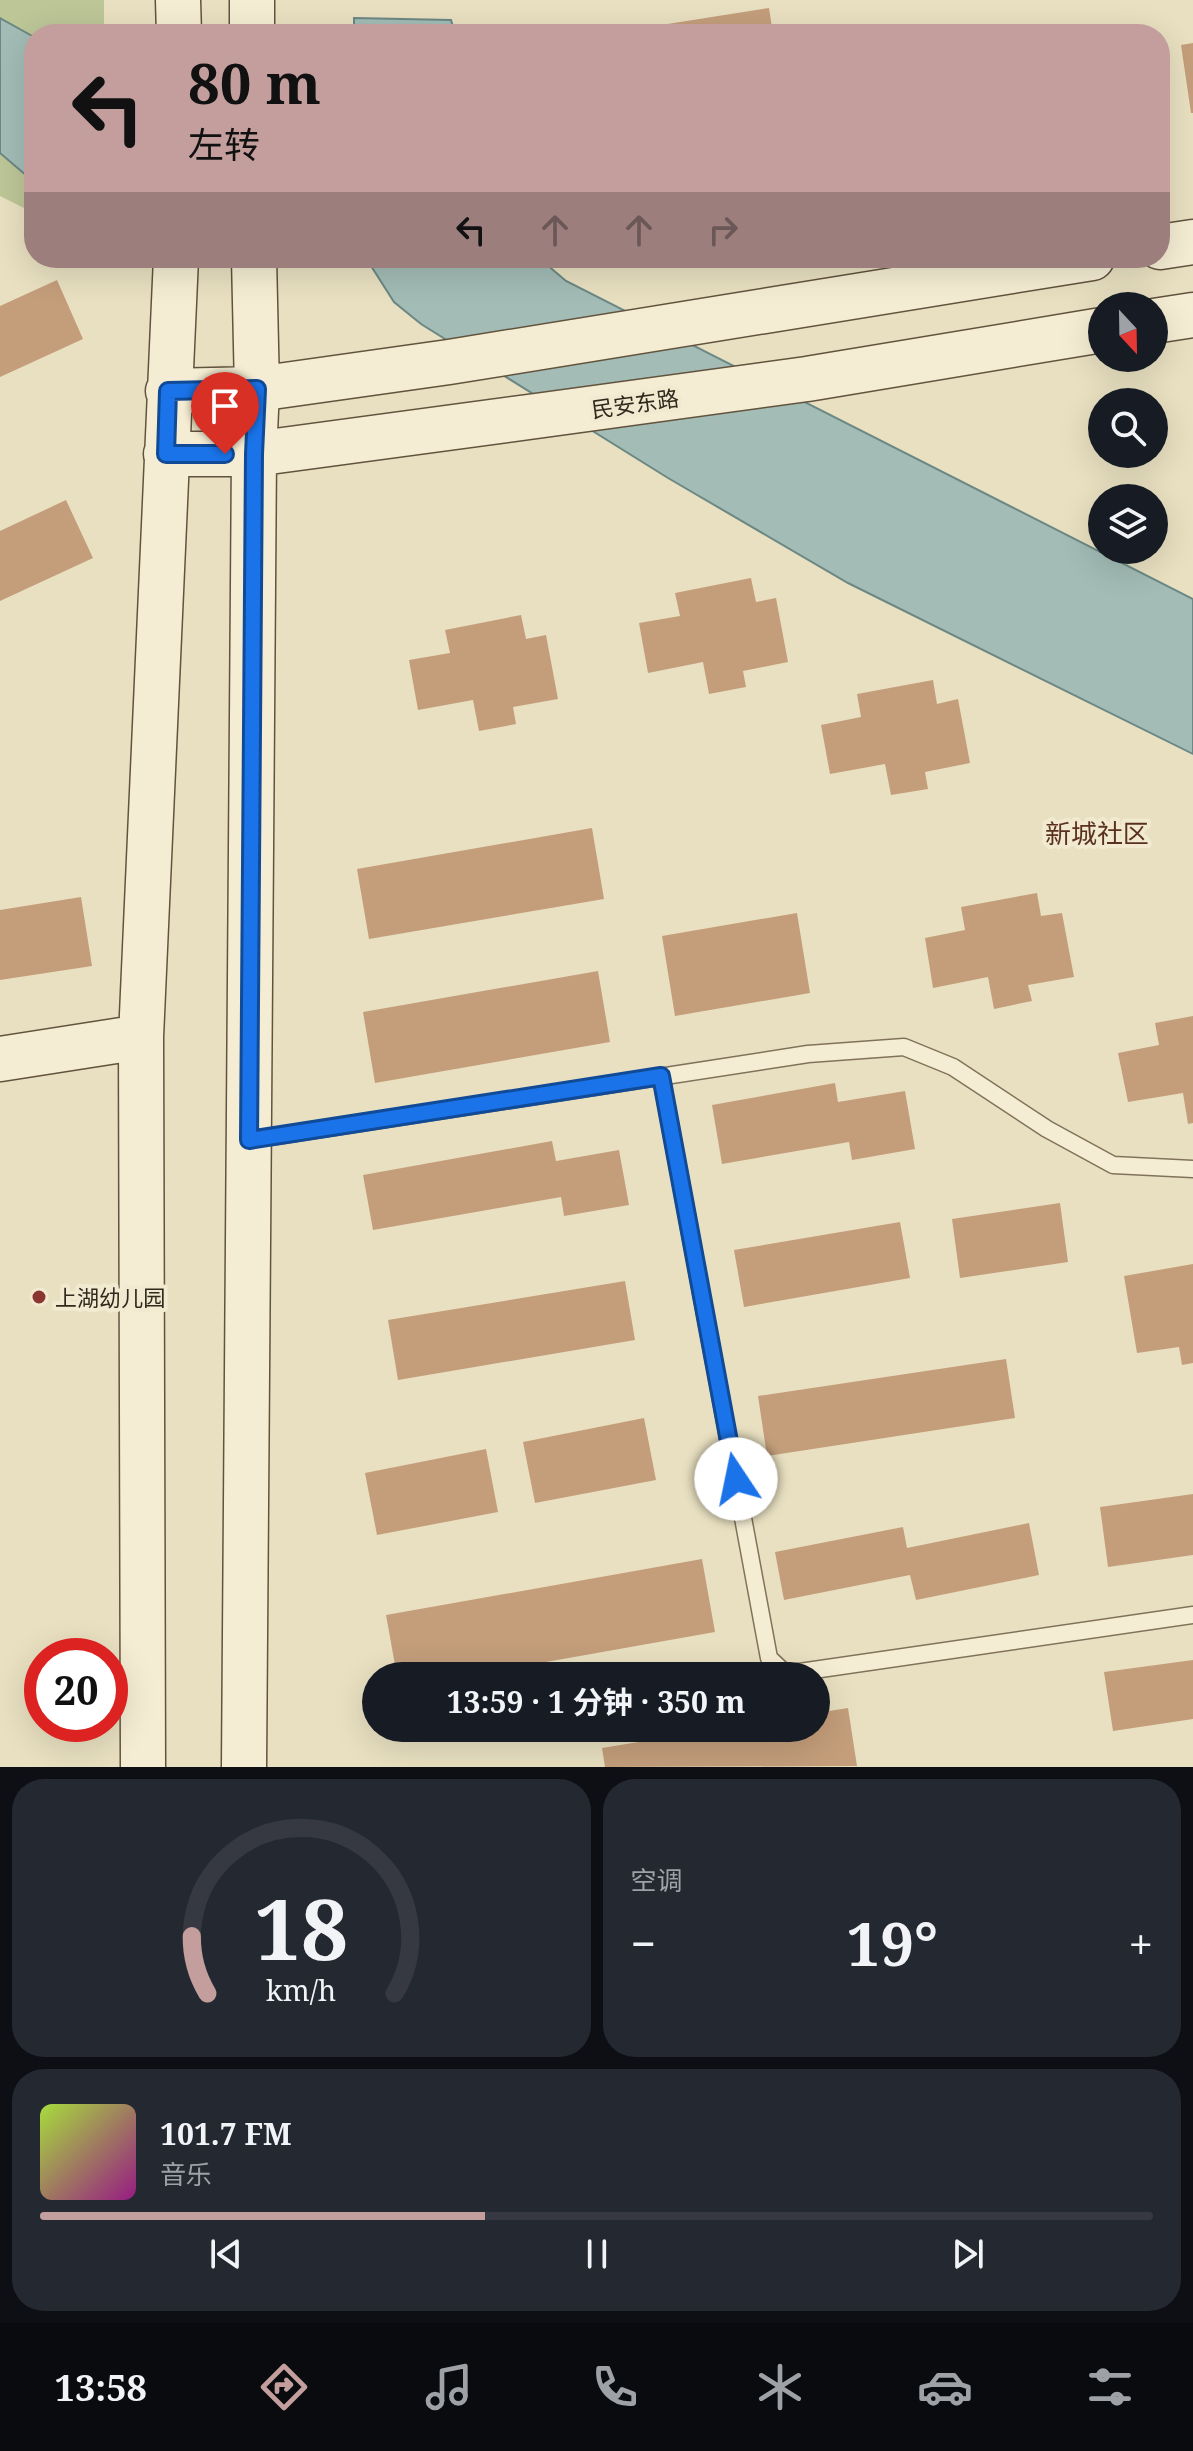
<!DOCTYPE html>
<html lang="zh">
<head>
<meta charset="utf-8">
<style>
	body { margin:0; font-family:"Noto Serif","Noto Sans SC",serif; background:#242831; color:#f1f3f6; height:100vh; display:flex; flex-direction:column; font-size:30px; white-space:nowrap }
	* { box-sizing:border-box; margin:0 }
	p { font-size:26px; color:#9ea1a6 }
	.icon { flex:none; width:44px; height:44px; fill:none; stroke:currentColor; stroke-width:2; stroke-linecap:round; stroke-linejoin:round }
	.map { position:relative; height:1767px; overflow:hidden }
	.details { display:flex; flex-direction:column; gap:12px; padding:12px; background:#0d0f14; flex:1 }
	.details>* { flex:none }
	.guide { position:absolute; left:24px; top:24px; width:1146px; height:244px; border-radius:32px; box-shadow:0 8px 32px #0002; background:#c39e9d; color:#111; overflow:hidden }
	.needle { width:52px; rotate:158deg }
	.buttons { position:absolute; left:1088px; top:292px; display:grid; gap:16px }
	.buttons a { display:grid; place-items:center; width:80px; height:80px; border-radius:50%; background:#171b24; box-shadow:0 8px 32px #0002; font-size:40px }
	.speed { position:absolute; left:24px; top:1638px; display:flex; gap:16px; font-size:40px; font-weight:700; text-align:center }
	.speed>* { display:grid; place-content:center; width:104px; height:104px; border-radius:50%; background:#171b24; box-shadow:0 8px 32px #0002; line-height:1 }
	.speed .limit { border:12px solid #d22; background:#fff; color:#111 }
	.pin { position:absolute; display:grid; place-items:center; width:68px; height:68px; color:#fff; margin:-82px -34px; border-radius:50% 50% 50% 0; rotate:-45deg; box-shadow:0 0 8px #0007 }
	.pin .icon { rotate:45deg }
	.me { position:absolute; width:88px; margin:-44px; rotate:349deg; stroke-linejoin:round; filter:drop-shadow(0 0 6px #0008) }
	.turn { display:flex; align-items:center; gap:28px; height:168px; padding:0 32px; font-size:36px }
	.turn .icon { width:104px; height:104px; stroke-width:2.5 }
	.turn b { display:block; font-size:56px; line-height:68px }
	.lanes { display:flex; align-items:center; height:76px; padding:0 32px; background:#0003; justify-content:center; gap:40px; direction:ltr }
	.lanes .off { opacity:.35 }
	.big { font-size:60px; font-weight:700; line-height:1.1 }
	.details .widget { flex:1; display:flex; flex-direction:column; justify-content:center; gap:12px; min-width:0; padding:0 28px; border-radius:32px; background:#242831 }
	.details .dial { align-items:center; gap:0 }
	.dial svg { height:208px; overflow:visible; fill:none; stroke:#363941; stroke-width:7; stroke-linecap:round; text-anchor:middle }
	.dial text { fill:#f1f3f6; stroke:none }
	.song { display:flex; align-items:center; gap:24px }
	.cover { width:96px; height:96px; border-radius:12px; background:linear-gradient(135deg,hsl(80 70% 55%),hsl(310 70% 35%)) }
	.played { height:8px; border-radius:4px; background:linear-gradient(90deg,#c39e9d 40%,#363941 40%) }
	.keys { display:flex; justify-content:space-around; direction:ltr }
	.heat { display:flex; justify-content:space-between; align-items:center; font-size:44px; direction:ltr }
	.details .tiles { flex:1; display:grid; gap:12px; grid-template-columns:1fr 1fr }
	.widget:last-child { grid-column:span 2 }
	.trip { position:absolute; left:362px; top:1662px; width:468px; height:80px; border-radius:40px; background:#171b24; box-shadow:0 8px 32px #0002; font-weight:700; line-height:80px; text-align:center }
	.dock { display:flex; height:128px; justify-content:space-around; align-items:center; background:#090b0e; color:#9ea1a6 }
	.dock .icon { width:56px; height:56px }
	.dock .active { color:#c39e9d }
	.dock b { font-size:36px; color:#f1f3f6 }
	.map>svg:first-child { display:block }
	.green { fill:#bdc697 }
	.water { fill:#a3bcb6; stroke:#6c8884; stroke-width:2 }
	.building { fill:#c49e7b }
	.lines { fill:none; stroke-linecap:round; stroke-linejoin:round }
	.lane-casing { stroke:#81725b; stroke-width:19 }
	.secondary-casing { stroke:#62533e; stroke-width:47 }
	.lane { stroke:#f5edd3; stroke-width:16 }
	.secondary { stroke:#f5edd3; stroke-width:44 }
	.route-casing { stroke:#114b97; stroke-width:20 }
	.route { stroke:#1a73e8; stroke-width:14 }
	.poi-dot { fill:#8a3731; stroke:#f1ead0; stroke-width:3 }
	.labels { text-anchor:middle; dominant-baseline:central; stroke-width:8; stroke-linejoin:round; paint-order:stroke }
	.street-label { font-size:22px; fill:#32291d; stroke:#f1ead0 }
	.poi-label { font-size:22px; fill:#32291d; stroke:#f1ead0; text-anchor:start }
	.quarter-label { font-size:26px; fill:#5a3121; stroke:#f1ead0 }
</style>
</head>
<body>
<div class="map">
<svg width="1193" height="1767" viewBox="0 0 1193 1767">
	<rect width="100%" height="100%" fill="#e9e0c1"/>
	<path class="green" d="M 0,0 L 104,0 L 104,34 L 34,34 L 34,213 L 0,196 Z"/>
	<path class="water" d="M 0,18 L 34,37 L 34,182 L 0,153 Z
		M 354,18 L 451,20 L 455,34 L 354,34 Z
		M 366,258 L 539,258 L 566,281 L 1193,599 L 1193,754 L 848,583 L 668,478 L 421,324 L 394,302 Z"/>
	<path class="building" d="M 769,8 L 773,34 L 617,34 L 617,32 Z
		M 1193,43 L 1193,113 L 1191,113 L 1181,45 Z
		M 57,280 L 83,339 L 0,377 L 0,306 Z
		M 66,500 L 93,558 L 0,601 L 0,531 Z
		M 751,578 L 756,602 L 776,598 L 788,662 L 743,671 L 746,687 L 709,694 L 703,662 L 648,673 L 639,623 L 680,616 L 675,593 Z
		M 521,615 L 526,639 L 546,635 L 558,699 L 513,707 L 516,724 L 479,731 L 473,700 L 418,710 L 409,660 L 450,653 L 445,630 Z
		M 933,680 L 937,704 L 958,699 L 970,763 L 925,772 L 928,789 L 891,795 L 885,764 L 830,774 L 821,725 L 861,717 L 857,694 Z
		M 592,828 L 604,899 L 369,939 L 357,869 Z
		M 1037,893 L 1041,916 L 1062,913 L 1074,977 L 1028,985 L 1032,1001 L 994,1009 L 988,977 L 933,988 L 925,938 L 965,930 L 961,907 Z
		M 81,897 L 92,966 L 0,980 L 0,910 Z
		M 797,913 L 810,993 L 675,1016 L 662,936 Z
		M 598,971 L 610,1042 L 375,1083 L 363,1012 Z
		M 1193,1016 L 1193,1123 L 1188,1124 L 1183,1093 L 1128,1102 L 1118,1053 L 1159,1045 L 1155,1023 Z
		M 835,1083 L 838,1102 L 905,1091 L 915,1149 L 852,1160 L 849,1142 L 722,1164 L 712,1105 Z
		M 552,1141 L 556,1161 L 619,1150 L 629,1205 L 564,1216 L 561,1197 L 373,1230 L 363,1175 Z
		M 1060,1203 L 1068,1262 L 960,1278 L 952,1219 Z
		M 900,1222 L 910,1278 L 744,1307 L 734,1250 Z
		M 1193,1264 L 1193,1363 L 1182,1365 L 1179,1347 L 1137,1353 L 1124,1276 Z
		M 625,1281 L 635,1340 L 398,1380 L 388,1320 Z
		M 1006,1359 L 1015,1418 L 767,1456 L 758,1396 Z
		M 644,1418 L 656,1480 L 535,1503 L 523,1442 Z
		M 486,1449 L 498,1512 L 377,1535 L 365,1473 Z
		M 1193,1494 L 1193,1555 L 1108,1567 L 1100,1507 Z
		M 1029,1523 L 1039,1575 L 916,1600 L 910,1575 L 784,1600 L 775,1552 L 903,1527 L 907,1548 Z
		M 702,1559 L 715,1632 L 467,1676 L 397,1676 L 386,1615 Z
		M 1193,1660 L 1193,1719 L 1113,1731 L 1104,1672 Z
		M 848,1708 L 857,1766 L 605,1767 L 602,1748 L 724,1728 L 816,1728 L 816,1713 Z"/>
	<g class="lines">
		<g class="lane-casing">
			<path id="lane" d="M 661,1076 L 769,1658 L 786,1674 L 1193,1615
				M 250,1140 L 808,1054 L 904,1047 L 953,1067 L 1047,1129 L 1113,1165 L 1193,1169"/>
		</g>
		<g class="secondary-casing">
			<path id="secondary" d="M 178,0 L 179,34
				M 252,0 L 252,34
				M 1160,247 L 1193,242
				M 1154,321 L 1193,315
				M 168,391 L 257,389 L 449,362 L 1092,258
				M 166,454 L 254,454 L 536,416 L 807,379 L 1102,330
				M 0,1059 L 141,1037
				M 143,1767 L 141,1037 L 176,258
				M 244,1767 L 254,454 L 257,389 L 254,258"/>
		</g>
		<use href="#lane" class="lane"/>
		<use href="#secondary" class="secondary"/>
	</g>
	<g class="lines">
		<g class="route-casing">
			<path id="route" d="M 225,454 L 166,454 L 168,391 L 257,389 L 254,454 L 249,1140 L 661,1076 L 736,1479"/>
		</g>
		<use href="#route" class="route"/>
	</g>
	<circle class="poi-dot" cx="39" cy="1297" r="8"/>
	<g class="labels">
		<g class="street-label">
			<text transform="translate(635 403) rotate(-8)">民安东路</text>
		</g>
		<g class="poi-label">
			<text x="55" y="1297">上湖幼儿园</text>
		</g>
		<g class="quarter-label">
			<text x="1097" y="833">新城社区</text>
		</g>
	</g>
</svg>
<div class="buttons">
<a><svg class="needle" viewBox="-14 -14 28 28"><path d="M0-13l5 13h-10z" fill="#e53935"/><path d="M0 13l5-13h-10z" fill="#9ea1a6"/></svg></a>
<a><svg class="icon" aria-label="search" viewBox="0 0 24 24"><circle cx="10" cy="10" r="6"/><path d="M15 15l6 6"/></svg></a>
<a><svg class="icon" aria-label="layers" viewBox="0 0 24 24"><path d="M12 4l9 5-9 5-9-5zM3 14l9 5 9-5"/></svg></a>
</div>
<div class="speed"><div class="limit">20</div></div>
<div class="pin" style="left:225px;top:454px;background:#d93025"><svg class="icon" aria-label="arrive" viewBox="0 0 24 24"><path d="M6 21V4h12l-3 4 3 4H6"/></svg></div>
<svg class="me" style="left:736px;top:1479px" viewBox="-20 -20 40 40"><circle r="19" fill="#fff"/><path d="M0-13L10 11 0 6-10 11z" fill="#1a73e8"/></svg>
<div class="trip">13:59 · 1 分钟 · 350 m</div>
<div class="guide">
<div class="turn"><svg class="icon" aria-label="left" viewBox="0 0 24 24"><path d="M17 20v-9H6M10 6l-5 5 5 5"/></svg><div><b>80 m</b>左转</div></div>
<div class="lanes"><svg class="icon" aria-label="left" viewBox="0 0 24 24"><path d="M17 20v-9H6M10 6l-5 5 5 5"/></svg><svg class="icon off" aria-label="ahead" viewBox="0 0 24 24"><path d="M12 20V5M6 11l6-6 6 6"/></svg><svg class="icon off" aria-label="ahead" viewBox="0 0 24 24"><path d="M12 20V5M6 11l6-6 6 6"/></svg><svg class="icon off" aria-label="right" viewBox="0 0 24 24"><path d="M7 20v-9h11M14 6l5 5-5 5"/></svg></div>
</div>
</div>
<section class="details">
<div class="tiles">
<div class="widget dial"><svg viewBox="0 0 100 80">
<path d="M14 69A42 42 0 1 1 86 69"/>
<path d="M14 69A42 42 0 0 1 8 47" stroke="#c39e9d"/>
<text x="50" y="56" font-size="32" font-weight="700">18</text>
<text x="50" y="72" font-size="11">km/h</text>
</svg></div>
<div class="widget"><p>空调</p>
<div class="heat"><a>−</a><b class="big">19°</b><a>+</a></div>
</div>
<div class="widget">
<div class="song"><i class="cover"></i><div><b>101.7 FM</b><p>音乐</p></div></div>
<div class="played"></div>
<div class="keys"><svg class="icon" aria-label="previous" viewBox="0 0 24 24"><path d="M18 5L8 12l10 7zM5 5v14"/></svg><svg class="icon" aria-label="pause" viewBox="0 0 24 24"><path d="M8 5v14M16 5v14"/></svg><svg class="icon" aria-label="next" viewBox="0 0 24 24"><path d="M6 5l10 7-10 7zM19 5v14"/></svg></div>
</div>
</div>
</section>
<nav class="dock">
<b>13:58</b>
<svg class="icon active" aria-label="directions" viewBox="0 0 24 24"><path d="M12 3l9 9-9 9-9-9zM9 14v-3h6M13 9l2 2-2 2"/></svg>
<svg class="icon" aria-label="music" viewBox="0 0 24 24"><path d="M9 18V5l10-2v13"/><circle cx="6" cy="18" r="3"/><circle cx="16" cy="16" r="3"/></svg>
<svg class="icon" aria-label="phone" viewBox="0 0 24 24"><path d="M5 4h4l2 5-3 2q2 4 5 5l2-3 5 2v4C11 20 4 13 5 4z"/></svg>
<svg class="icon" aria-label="climate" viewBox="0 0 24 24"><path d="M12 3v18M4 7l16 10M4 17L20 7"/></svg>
<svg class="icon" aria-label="car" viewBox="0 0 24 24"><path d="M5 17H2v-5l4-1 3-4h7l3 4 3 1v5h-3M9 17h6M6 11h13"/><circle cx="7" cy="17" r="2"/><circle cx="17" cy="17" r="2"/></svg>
<svg class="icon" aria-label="filters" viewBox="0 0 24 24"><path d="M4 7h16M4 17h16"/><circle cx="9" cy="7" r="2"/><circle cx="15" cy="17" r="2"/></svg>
</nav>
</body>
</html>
